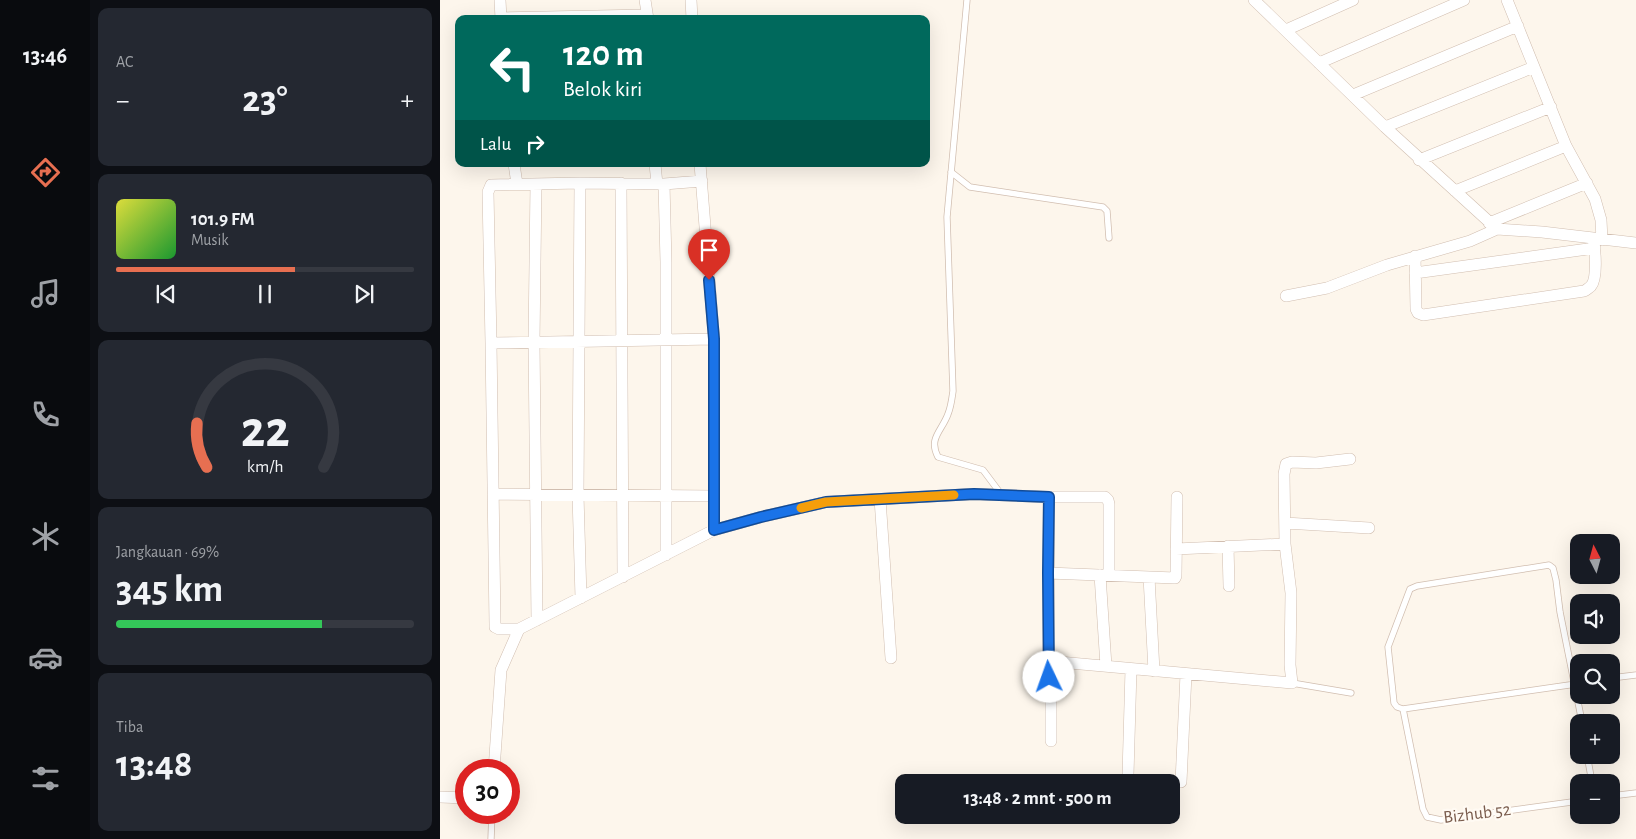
<!DOCTYPE html>
<html lang="id">
<head>
<meta charset="utf-8">
<style>
	body { margin:0; font-family:"Alegreya Sans",sans-serif; background:#242831; color:#f1f3f6; height:100vh; display:flex; flex-direction:column; font-size:19px; white-space:nowrap }
	* { box-sizing:border-box; margin:0 }
	p { font-size:16px; color:#9ea1a6 }
	.icon { flex:none; width:28px; height:28px; fill:none; stroke:currentColor; stroke-width:2; stroke-linecap:round; stroke-linejoin:round }
	.map { position:relative; flex:1; overflow:hidden }
	.sheet { display:flex; flex-direction:column; gap:8px; padding:8px; background:#0d0f14; width:350px }
	.sheet>* { flex:none }
	.banner { position:absolute; left:15px; top:15px; width:475px; height:152px; border-radius:10px; box-shadow:0 5px 20px #0002; background:#00695c; color:#fff; overflow:hidden }
	.needle { width:32px; rotate:354deg }
	.buttons { position:absolute; left:1130px; top:534px; display:grid; gap:10px }
	.buttons a { display:grid; place-items:center; width:50px; height:50px; border-radius:10px; background:#171b24; box-shadow:0 5px 20px #0002; font-size:25px }
	.speed { position:absolute; left:15px; top:759px; display:flex; gap:10px; font-size:25px; font-weight:700; text-align:center }
	.speed>* { display:grid; place-content:center; width:65px; height:65px; border-radius:50%; background:#171b24; box-shadow:0 5px 20px #0002; line-height:1 }
	.speed .limit { border:8px solid #d22; background:#fff; color:#111 }
	.pin { position:absolute; display:grid; place-items:center; width:42px; height:42px; color:#fff; margin:-51px -21px; border-radius:50% 50% 50% 0; rotate:-45deg; box-shadow:0 0 5px #0007 }
	.pin .icon { rotate:45deg }
	.me { position:absolute; width:55px; margin:-28px; rotate:357deg; stroke-linejoin:round; filter:drop-shadow(0 0 4px #0008) }
	.turn { display:flex; align-items:center; gap:18px; height:105px; padding:0 25px; font-size:22px }
	.turn .icon { width:65px; height:65px; stroke-width:2.5 }
	.turn b { display:block; font-size:35px; line-height:42px }
	.then { display:flex; align-items:center; height:48px; padding:0 25px; background:#0003; gap:10px; font-size:19px }
	.big { font-size:38px; font-weight:700; line-height:1.1 }
	.sheet .card { flex:1; display:flex; flex-direction:column; justify-content:center; gap:8px; min-width:0; padding:0 18px; border-radius:10px; background:#242831 }
	.sheet .dial { align-items:center; gap:0 }
	.dial svg { height:130px; overflow:visible; fill:none; stroke:#363941; stroke-width:7; stroke-linecap:round; text-anchor:middle }
	.dial text { fill:#f1f3f6; stroke:none }
	.song { display:flex; align-items:center; gap:15px }
	.cover { width:60px; height:60px; border-radius:8px; background:linear-gradient(135deg,hsl(60 70% 55%),hsl(130 70% 35%)) }
	.played { height:5px; border-radius:2px; background:linear-gradient(90deg,#e76f51 60%,#363941 60%) }
	.keys { display:flex; justify-content:space-around; direction:ltr }
	.heat { display:flex; justify-content:space-between; align-items:center; font-size:28px; direction:ltr }
	.charge { height:8px; border-radius:4px; background:linear-gradient(90deg,#34c759 69%,#363941 0) }
	.trip { position:absolute; left:455px; top:774px; width:285px; height:50px; border-radius:10px; background:#171b24; box-shadow:0 5px 20px #0002; font-weight:700; line-height:50px; text-align:center }
	main { display:flex; flex:1; min-height:0 }
	.tabs { display:flex; flex-direction:column; width:90px; justify-content:space-around; align-items:center; background:#090b0e; color:#9ea1a6 }
	.tabs .icon { width:35px; height:35px }
	.tabs .current { color:#e76f51 }
	.tabs b { font-size:22px; color:#f1f3f6 }
	.map>svg:first-child { display:block }
	.lines { fill:none; stroke-linecap:round; stroke-linejoin:round }
	.lane-casing { stroke:#d1beb0; stroke-width:7 }
	.street-casing { stroke:#d1beb0; stroke-width:12 }
	.lane { stroke:#fff; stroke-width:5.5 }
	.street { stroke:#fff; stroke-width:11 }
	.route-casing { stroke:#114b97; stroke-width:12 }
	.route { stroke:#1a73e8; stroke-width:9 }
	.slow { stroke:#f59e0b; stroke-width:9 }
	.labels { text-anchor:middle; dominant-baseline:central; stroke-width:4.5; stroke-linejoin:round; paint-order:stroke }
	.street-label { font-size:18px; fill:#7a5c4d; stroke:#fffaf3 }
</style>
</head>
<body>
<main>
<nav class="tabs">
<b>13:46</b>
<svg class="icon current" aria-label="directions" viewBox="0 0 24 24"><path d="M12 3l9 9-9 9-9-9zM9 14v-3h6M13 9l2 2-2 2"/></svg>
<svg class="icon" aria-label="music" viewBox="0 0 24 24"><path d="M9 18V5l10-2v13"/><circle cx="6" cy="18" r="3"/><circle cx="16" cy="16" r="3"/></svg>
<svg class="icon" aria-label="phone" viewBox="0 0 24 24"><path d="M5 4h4l2 5-3 2q2 4 5 5l2-3 5 2v4C11 20 4 13 5 4z"/></svg>
<svg class="icon" aria-label="climate" viewBox="0 0 24 24"><path d="M12 3v18M4 7l16 10M4 17L20 7"/></svg>
<svg class="icon" aria-label="car" viewBox="0 0 24 24"><path d="M5 17H2v-5l4-1 3-4h7l3 4 3 1v5h-3M9 17h6M6 11h13"/><circle cx="7" cy="17" r="2"/><circle cx="17" cy="17" r="2"/></svg>
<svg class="icon" aria-label="filters" viewBox="0 0 24 24"><path d="M4 7h16M4 17h16"/><circle cx="9" cy="7" r="2"/><circle cx="15" cy="17" r="2"/></svg>
</nav>
<section class="sheet">
<div class="card"><p>AC</p>
<div class="heat"><a>−</a><b class="big">23°</b><a>+</a></div>
</div>
<div class="card">
<div class="song"><i class="cover"></i><div><b>101.9 FM</b><p>Musik</p></div></div>
<div class="played"></div>
<div class="keys"><svg class="icon" aria-label="previous" viewBox="0 0 24 24"><path d="M18 5L8 12l10 7zM5 5v14"/></svg><svg class="icon" aria-label="pause" viewBox="0 0 24 24"><path d="M8 5v14M16 5v14"/></svg><svg class="icon" aria-label="next" viewBox="0 0 24 24"><path d="M6 5l10 7-10 7zM19 5v14"/></svg></div>
</div>
<div class="card dial"><svg viewBox="0 0 100 80">
<path d="M14 69A42 42 0 1 1 86 69"/>
<path d="M14 69A42 42 0 0 1 8 42" stroke="#e76f51"/>
<text x="50" y="56" font-size="32" font-weight="700">22</text>
<text x="50" y="72" font-size="11">km/h</text>
</svg></div>
<div class="card"><p>Jangkauan · 69%</p><b class="big">345 km</b><div class="charge"></div></div>
<div class="card"><p>Tiba</p><b class="big">13:48</b></div>
</section>
<div class="map">
<svg width="1196" height="839" viewBox="0 0 1196 839">
	<rect width="100%" height="100%" fill="#fdf6ec"/>
	<g class="lines">
		<g class="lane-casing">
			<path id="lane" d="M 527,0 L 507,217 L 513,391 C 512,398 511,407 508,414 C 502,431 488,438 498,457 L 543,470 L 561,494
				M 511,172 L 530,187 L 663,207 L 667,211 L 669,238
				M 1171,678 L 1196,675
				M 852,683 L 911,693
				M 1139,683 L 1136,684 L 963,709 L 957,707 L 954,703 L 948,647 L 970,589 L 977,586 L 1109,565 L 1113,568 L 1116,580 L 1120,612 L 1142,722
				M 963,709 L 983,809 L 987,817 L 1001,820 L 1139,801
				M 1147,755 L 1152,782
				M 1171,796 L 1196,793
				M 51,839 L 52,812"/>
		</g>
		<g class="street-casing">
			<path id="street" d="M 60,0 L 61,19
				M 205,0 L 208,19
				M 251,0 L 252,19
				M 814,0 L 945,127 L 1057,229 L 1102,232 L 1196,243
				M 1067,0 L 1126,146 L 1155,199 L 1161,220 L 1162,240
				M 61,18 L 207,15
				M 846,30 L 913,0
				M 879,63 L 1024,0
				M 913,95 L 1078,26
				M 945,127 L 1094,67
				M 979,160 L 1111,107
				M 74,164 L 77,184
				M 215,164 L 217,184
				M 260,164 L 274,339 L 274,530
				M 140,183 L 138,495 L 141,598
				M 181,183 L 183,577
				M 96,184 L 94,342 L 97,620
				M 224,184 L 226,262 L 226,555
				M 1015,191 L 1126,146
				M 1049,223 L 1147,183
				M 975,256 L 976,309 L 978,313 L 983,315 L 1144,291 C 1145,291 1150,287 1151,286 C 1158,278 1155,248 1153,238
				M 975,273 L 1155,248
				M 846,296 L 887,288 L 947,265 L 1030,241 L 1057,229
				M 51,343 L 48,192 L 51,185 L 140,183 L 224,184 L 262,181
				M 53,494 L 274,496
				M 609,497 L 608,661 L 852,683 L 850,665 L 851,593 L 845,544 L 844,474 L 846,464 L 852,462 L 876,463 L 910,459
				M 440,499 L 451,658
				M 845,523 L 929,528
				M 788,546 L 789,586
				M 736,549 L 845,544
				M 608,573 L 735,578 L 736,576 L 737,497
				M 660,575 L 666,666
				M 709,577 L 714,671
				M 79,629 L 59,629 L 55,627 L 55,624 L 51,343 L 274,339
				M 608,661 L 611,693 L 611,741
				M 54,770 L 61,670 L 79,629 L 274,530 L 321,517 L 386,502 L 534,494 L 609,497 L 665,497 L 668,500 L 669,504 L 669,575
				M 688,775 L 691,669
				M 741,782 L 746,674
				M 0,797 L 26,798"/>
		</g>
		<use href="#lane" class="lane"/>
		<use href="#street" class="street"/>
	</g>
	<g class="lines">
		<g class="route-casing">
			<path id="route" d="M 269,280 L 274,339 L 274,530 L 321,517 L 386,502 L 534,494 L 609,497 L 608,573 L 609,677"/>
		</g>
		<use href="#route" class="route"/>
		<path class="slow" d="M 361,508 L 386,502 L 514,495"/>
	</g>
	<g class="labels">
		<g class="street-label">
			<text transform="translate(1037 814) rotate(-7)">Bizhub 52</text>
		</g>
	</g>
</svg>
<div class="buttons">
<a><svg class="needle" viewBox="-14 -14 28 28"><path d="M0-13l5 13h-10z" fill="#e53935"/><path d="M0 13l5-13h-10z" fill="#9ea1a6"/></svg></a>
<a><svg class="icon" aria-label="sound" viewBox="0 0 24 24"><path d="M4 9h4l5-4v14l-5-4H4zM17 9q2 3 0 6"/></svg></a>
<a><svg class="icon" aria-label="search" viewBox="0 0 24 24"><circle cx="10" cy="10" r="6"/><path d="M15 15l6 6"/></svg></a>
<a>+</a>
<a>−</a>
</div>
<div class="speed"><div class="limit">30</div></div>
<div class="pin" style="left:269px;top:280px;background:#d93025"><svg class="icon" aria-label="arrive" viewBox="0 0 24 24"><path d="M6 21V4h12l-3 4 3 4H6"/></svg></div>
<svg class="me" style="left:609px;top:677px" viewBox="-20 -20 40 40"><circle r="19" fill="#fff"/><path d="M0-13L10 11 0 6-10 11z" fill="#1a73e8"/></svg>
<div class="trip">13:48 · 2 mnt · 500 m</div>
<div class="banner">
<div class="turn"><svg class="icon" aria-label="left" viewBox="0 0 24 24"><path d="M17 20v-9H6M10 6l-5 5 5 5"/></svg><div><b>120 m</b>Belok kiri</div></div>
<div class="then">Lalu<svg class="icon" aria-label="right" viewBox="0 0 24 24"><path d="M7 20v-9h11M14 6l5 5-5 5"/></svg></div>
</div>
</div>
</main>
</body>
</html>
